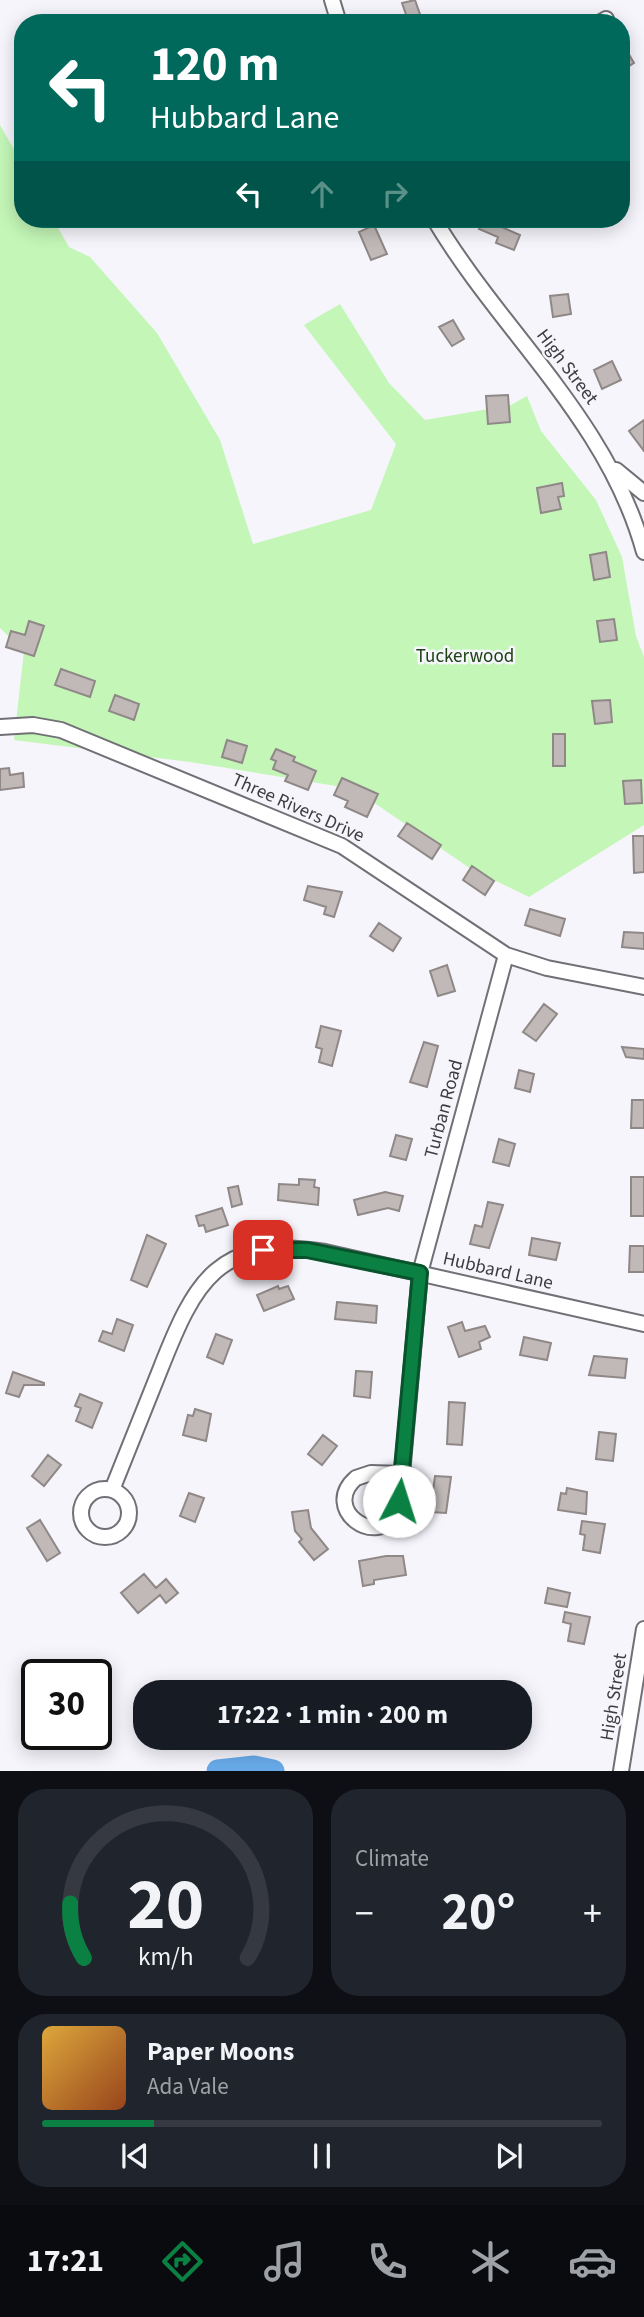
<!DOCTYPE html>
<html lang="en">
<head>
<meta charset="utf-8">
<style>
	body { margin:0; font-family:"Source Sans 3",sans-serif; background:#20242c; color:#f1f3f6; height:100vh; display:flex; flex-direction:column; font-size:26px; white-space:nowrap }
	* { box-sizing:border-box; margin:0 }
	p { font-size:23px; color:#9ea1a6 }
	.icon { flex:none; width:38px; height:38px; fill:none; stroke:currentColor; stroke-width:2; stroke-linecap:round; stroke-linejoin:round }
	.map { position:relative; height:1771px; overflow:hidden }
	.sheet { display:flex; flex-direction:column; gap:18px; padding:18px; background:#0d0f14; flex:1 }
	.sheet>* { flex:none }
	.guide { position:absolute; left:14px; top:14px; width:616px; height:214px; border-radius:28px; box-shadow:0 4px 18px #0003; background:#00695c; color:#fff; overflow:hidden }
	.speed { position:absolute; left:21px; top:1659px; display:flex; gap:14px; font-size:35px; font-weight:700; text-align:center }
	.speed>* { display:grid; place-content:center; width:91px; height:91px; border-radius:50%; background:#171b24; box-shadow:0 4px 18px #0003; line-height:1 }
	.speed .limit { border:4px solid #111; border-radius:10px; background:#fff; color:#111 }
	.pin { position:absolute; display:grid; place-items:center; width:60px; height:60px; color:#fff; margin:-30px; border-radius:14px; box-shadow:0 4px 10px #0006 }
	.me { position:absolute; width:77px; margin:-38px; rotate:5deg; stroke-linejoin:round; filter:drop-shadow(0 0 5px #0008) }
	.turn { display:flex; align-items:center; gap:24px; height:147px; padding:0 21px; font-size:32px }
	.turn .icon { width:91px; height:91px; stroke-width:2.5 }
	.turn b { display:block; font-size:49px; line-height:60px }
	.lanes { display:flex; align-items:center; height:66px; padding:0 21px; background:#0003; justify-content:center; gap:35px; direction:ltr }
	.lanes .off { opacity:.35 }
	.big { font-size:52px; font-weight:700; line-height:1.1 }
	.sheet .widget { flex:1; display:flex; flex-direction:column; justify-content:center; gap:10px; min-width:0; padding:0 24px; border-radius:28px; background:#20242c }
	.sheet .dial { align-items:center; gap:0 }
	.dial svg { height:182px; overflow:visible; fill:none; stroke:#363941; stroke-width:7; stroke-linecap:round; text-anchor:middle }
	.dial text { fill:#f1f3f6; stroke:none }
	.song { display:flex; align-items:center; gap:21px }
	.cover { width:84px; height:84px; border-radius:10px; background:linear-gradient(135deg,hsl(40 70% 55%),hsl(20 70% 35%)) }
	.played { height:7px; border-radius:4px; background:linear-gradient(90deg,#0b8043 20%,#363941 20%) }
	.keys { display:flex; justify-content:space-around; direction:ltr }
	.heat { display:flex; justify-content:space-between; align-items:center; font-size:38px; direction:ltr }
	.sheet .tiles { flex:1; display:grid; gap:18px; grid-template-columns:1fr 1fr }
	.widget:last-child { grid-column:span 2 }
	.trip { position:absolute; left:133px; top:1680px; width:399px; height:70px; border-radius:28px; background:#171b24; box-shadow:0 4px 18px #0003; font-weight:700; line-height:70px; text-align:center }
	.tabs { display:flex; height:112px; justify-content:space-around; align-items:center; background:#090b0e; color:#9ea1a6 }
	.tabs .icon { width:49px; height:49px }
	.tabs .on { color:#0b8043 }
	.tabs b { font-size:32px; color:#f1f3f6 }
	.map>svg:first-child { display:block }
	.green { fill:#c3f6b7 }
	.lines { fill:none; stroke-linecap:round; stroke-linejoin:round }
	.river { stroke:#68aae9; stroke-width:23 }
	.building { fill:#c0b9b8; stroke:#8f8887; stroke-width:2 }
	.minor-casing { stroke:#717076; stroke-width:18 }
	.minor { stroke:#fff; stroke-width:14 }
	.route-casing { stroke:#07532c; stroke-width:18 }
	.route { stroke:#0b8043; stroke-width:12 }
	.labels { text-anchor:middle; dominant-baseline:central; stroke-width:5; stroke-linejoin:round; paint-order:stroke }
	.street-label { font-size:19px; fill:#3d3c3f; stroke:#f6f5fc }
	.park-label { font-size:19px; fill:#1d4314; stroke:#f6f5fc }
</style>
</head>
<body>
<div class="map">
<svg width="644" height="1771" viewBox="0 0 644 1771">
	<rect width="100%" height="100%" fill="#f6f5fc"/>
	<path class="green" d="M 0,125 L 23,165 L 23,219 L 53,219 L 69,247 L 90,257 L 157,333 L 220,440 L 253,544 L 371,510 L 396,444 L 304,325 L 340,304 L 389,383 L 425,420 L 511,405 L 527,396 L 541,431 L 596,500 L 622,557 L 636,636 L 644,657 L 644,825 L 529,897 L 471,869 L 354,789 L 190,762 L 14,740 L 24,651 L 0,628 Z"/>
	<g class="lines">
		<path class="river" d="M 218,1771 L 254,1767 L 273,1771"/>
	</g>
	<path class="building" d="M 415,0 L 423,23 L 409,23 L 402,3 Z
		M 621,41 L 634,63 L 621,71 Z
		M 483,219 L 520,235 L 514,250 L 496,243 L 498,237 L 479,229 Z
		M 374,225 L 387,254 L 371,260 L 359,232 Z
		M 568,294 L 571,314 L 553,317 L 550,296 Z
		M 453,320 L 464,339 L 452,346 L 439,327 Z
		M 612,361 L 621,380 L 602,389 L 594,370 Z
		M 508,395 L 510,422 L 488,424 L 486,396 Z
		M 644,420 L 644,451 L 629,431 Z
		M 562,483 L 564,496 L 558,497 L 561,509 L 541,513 L 537,488 Z
		M 606,552 L 610,577 L 594,580 L 590,555 Z
		M 614,619 L 617,640 L 600,642 L 597,621 Z
		M 29,621 L 44,626 L 34,656 L 6,647 L 11,631 L 25,635 Z
		M 61,669 L 95,681 L 90,697 L 55,685 Z
		M 115,695 L 139,704 L 134,720 L 109,711 Z
		M 610,700 L 612,722 L 595,724 L 592,701 Z
		M 553,734 L 565,734 L 565,766 L 553,766 Z
		M 227,740 L 247,746 L 242,763 L 222,757 Z
		M 276,749 L 295,757 L 293,761 L 316,771 L 308,790 L 285,781 L 288,775 L 273,769 L 276,761 L 271,759 Z
		M 9,768 L 10,775 L 23,773 L 24,787 L 0,790 L 0,769 Z
		M 342,778 L 378,794 L 367,817 L 345,807 L 348,801 L 334,795 Z
		M 641,780 L 642,803 L 625,804 L 623,781 Z
		M 407,823 L 441,845 L 432,859 L 398,836 Z
		M 633,836 L 644,836 L 644,872 L 634,873 Z
		M 472,866 L 494,881 L 485,895 L 463,880 Z
		M 308,886 L 342,892 L 334,917 L 324,914 L 326,907 L 304,900 Z
		M 530,909 L 565,919 L 560,936 L 525,925 Z
		M 379,923 L 401,938 L 393,951 L 370,936 Z
		M 624,932 L 644,933 L 644,949 L 622,947 Z
		M 447,965 L 455,991 L 438,996 L 430,971 Z
		M 544,1004 L 557,1014 L 536,1041 L 523,1032 Z
		M 321,1026 L 341,1031 L 332,1066 L 319,1062 L 322,1049 L 316,1047 Z
		M 424,1042 L 438,1046 L 427,1087 L 410,1082 Z
		M 622,1047 L 644,1049 L 644,1059 L 626,1057 Z
		M 519,1070 L 534,1074 L 530,1092 L 515,1088 Z
		M 632,1100 L 644,1100 L 644,1128 L 631,1128 Z
		M 396,1135 L 412,1139 L 406,1160 L 390,1156 Z
		M 499,1139 L 515,1144 L 509,1166 L 493,1162 Z
		M 631,1177 L 644,1177 L 644,1216 L 631,1216 Z
		M 299,1179 L 315,1180 L 314,1187 L 319,1188 L 318,1205 L 278,1200 L 279,1184 L 299,1185 Z
		M 238,1186 L 242,1204 L 232,1207 L 228,1188 Z
		M 385,1192 L 403,1196 L 399,1211 L 388,1208 L 358,1215 L 354,1200 Z
		M 488,1202 L 503,1205 L 489,1248 L 470,1244 L 475,1225 L 482,1227 Z
		M 222,1208 L 228,1225 L 206,1232 L 204,1225 L 199,1226 L 196,1216 Z
		M 147,1235 L 166,1244 L 147,1287 L 131,1280 Z
		M 532,1238 L 560,1243 L 556,1260 L 529,1255 Z
		M 630,1246 L 644,1246 L 644,1272 L 629,1272 Z
		M 278,1286 L 279,1289 L 288,1286 L 294,1299 L 264,1311 L 257,1295 Z
		M 337,1302 L 377,1306 L 376,1323 L 335,1319 Z
		M 117,1319 L 133,1325 L 124,1351 L 99,1341 L 103,1331 L 112,1334 Z
		M 462,1322 L 465,1331 L 485,1326 L 490,1337 L 479,1342 L 481,1349 L 459,1357 L 448,1327 Z
		M 216,1334 L 232,1340 L 223,1364 L 207,1357 Z
		M 524,1337 L 551,1343 L 547,1360 L 520,1355 Z
		M 594,1356 L 627,1359 L 625,1378 L 589,1375 Z
		M 356,1371 L 372,1372 L 370,1398 L 354,1396 Z
		M 13,1372 L 44,1383 L 44,1385 L 24,1385 L 19,1397 L 6,1393 Z
		M 80,1394 L 102,1403 L 92,1428 L 76,1421 L 81,1408 L 75,1406 Z
		M 449,1402 L 465,1403 L 462,1445 L 447,1444 Z
		M 195,1409 L 211,1414 L 206,1441 L 183,1435 L 188,1415 L 193,1416 Z
		M 599,1432 L 616,1434 L 613,1461 L 596,1459 Z
		M 323,1435 L 337,1446 L 322,1465 L 308,1454 Z
		M 48,1455 L 61,1465 L 44,1486 L 32,1476 Z
		M 435,1476 L 451,1477 L 446,1513 L 430,1512 Z
		M 567,1488 L 587,1492 L 586,1514 L 558,1510 L 561,1493 L 566,1494 Z
		M 189,1493 L 204,1498 L 195,1522 L 180,1516 Z
		M 308,1510 L 311,1528 L 328,1549 L 314,1560 L 299,1542 L 302,1539 L 295,1531 L 292,1512 Z
		M 40,1520 L 60,1553 L 47,1561 L 27,1528 Z
		M 582,1521 L 605,1524 L 600,1553 L 583,1550 L 585,1535 L 580,1534 Z
		M 386,1556 L 403,1556 L 406,1575 L 374,1580 L 374,1584 L 363,1586 L 359,1561 Z
		M 144,1574 L 156,1588 L 166,1579 L 178,1593 L 166,1603 L 160,1595 L 138,1613 L 121,1593 Z
		M 548,1588 L 570,1593 L 567,1607 L 545,1603 Z
		M 565,1612 L 590,1617 L 584,1644 L 568,1641 L 571,1624 L 563,1622 Z"/>
	<g class="lines">
		<g class="minor-casing">
			<path id="minor" d="M 332,0 L 339,23
				M 599,23 L 606,19
				M 434,219 C 502,333 608,420 644,552
				M 616,470 L 644,493
				M 0,727 L 33,725 L 61,730 L 342,846 L 506,955 L 547,968 L 644,987
				M 402,1474 L 371,1473 L 356,1478 C 320,1509 378,1550 396,1512 C 402,1501 400,1486 402,1474 L 420,1273 L 506,955
				M81 1513a24 24 0 1 1 48 0a24 24 0 1 1-48 0Z
				M 112,1490 C 128,1450 144,1410 160,1370 C 195,1281 218,1235 325,1252 L 644,1324
				M 621,1771 L 644,1629"/>
		</g>
		<use href="#minor" class="minor"/>
	</g>
	<g class="lines">
		<g class="route-casing">
			<path id="route" d="M 263,1250 L 307,1250 L 420,1273 L 399,1501"/>
		</g>
		<use href="#route" class="route"/>
	</g>
	<g class="labels">
		<g class="street-label">
			<text transform="translate(567 367) rotate(53)">High Street</text>
			<text transform="translate(298 808) rotate(24)">Three Rivers Drive</text>
			<text transform="translate(444 1109) rotate(-75)">Turban Road</text>
			<text transform="translate(498 1271) rotate(13)">Hubbard Lane</text>
			<text transform="translate(614 1697) rotate(-81)">High Street</text>
		</g>
		<g class="park-label">
			<text x="465" y="656">Tuckerwood</text>
		</g>
	</g>
</svg>
<div class="speed"><div class="limit">30</div></div>
<div class="pin" style="left:263px;top:1250px;background:#d93025"><svg class="icon" aria-label="arrive" viewBox="0 0 24 24"><path d="M6 21V4h12l-3 4 3 4H6"/></svg></div>
<svg class="me" style="left:399px;top:1501px" viewBox="-20 -20 40 40"><circle r="19" fill="#fff"/><path d="M0-13L10 11 0 6-10 11z" fill="#0b8043"/></svg>
<div class="trip">17:22 · 1 min · 200 m</div>
<div class="guide">
<div class="turn"><svg class="icon" aria-label="left" viewBox="0 0 24 24"><path d="M17 20v-9H6M10 6l-5 5 5 5"/></svg><div><b>120 m</b>Hubbard Lane</div></div>
<div class="lanes"><svg class="icon" aria-label="left" viewBox="0 0 24 24"><path d="M17 20v-9H6M10 6l-5 5 5 5"/></svg><svg class="icon off" aria-label="ahead" viewBox="0 0 24 24"><path d="M12 20V5M6 11l6-6 6 6"/></svg><svg class="icon off" aria-label="right" viewBox="0 0 24 24"><path d="M7 20v-9h11M14 6l5 5-5 5"/></svg></div>
</div>
</div>
<section class="sheet">
<div class="tiles">
<div class="widget dial"><svg viewBox="0 0 100 80">
<path d="M14 69A42 42 0 1 1 86 69"/>
<path d="M14 69A42 42 0 0 1 8 45" stroke="#0b8043"/>
<text x="50" y="56" font-size="32" font-weight="700">20</text>
<text x="50" y="72" font-size="11">km/h</text>
</svg></div>
<div class="widget"><p>Climate</p>
<div class="heat"><a>−</a><b class="big">20°</b><a>+</a></div>
</div>
<div class="widget">
<div class="song"><i class="cover"></i><div><b>Paper Moons</b><p>Ada Vale</p></div></div>
<div class="played"></div>
<div class="keys"><svg class="icon" aria-label="previous" viewBox="0 0 24 24"><path d="M18 5L8 12l10 7zM5 5v14"/></svg><svg class="icon" aria-label="pause" viewBox="0 0 24 24"><path d="M8 5v14M16 5v14"/></svg><svg class="icon" aria-label="next" viewBox="0 0 24 24"><path d="M6 5l10 7-10 7zM19 5v14"/></svg></div>
</div>
</div>
</section>
<nav class="tabs">
<b>17:21</b>
<svg class="icon on" aria-label="directions" viewBox="0 0 24 24"><path d="M12 3l9 9-9 9-9-9zM9 14v-3h6M13 9l2 2-2 2"/></svg>
<svg class="icon" aria-label="music" viewBox="0 0 24 24"><path d="M9 18V5l10-2v13"/><circle cx="6" cy="18" r="3"/><circle cx="16" cy="16" r="3"/></svg>
<svg class="icon" aria-label="phone" viewBox="0 0 24 24"><path d="M5 4h4l2 5-3 2q2 4 5 5l2-3 5 2v4C11 20 4 13 5 4z"/></svg>
<svg class="icon" aria-label="climate" viewBox="0 0 24 24"><path d="M12 3v18M4 7l16 10M4 17L20 7"/></svg>
<svg class="icon" aria-label="car" viewBox="0 0 24 24"><path d="M5 17H2v-5l4-1 3-4h7l3 4 3 1v5h-3M9 17h6M6 11h13"/><circle cx="7" cy="17" r="2"/><circle cx="17" cy="17" r="2"/></svg>
</nav>
</body>
</html>
